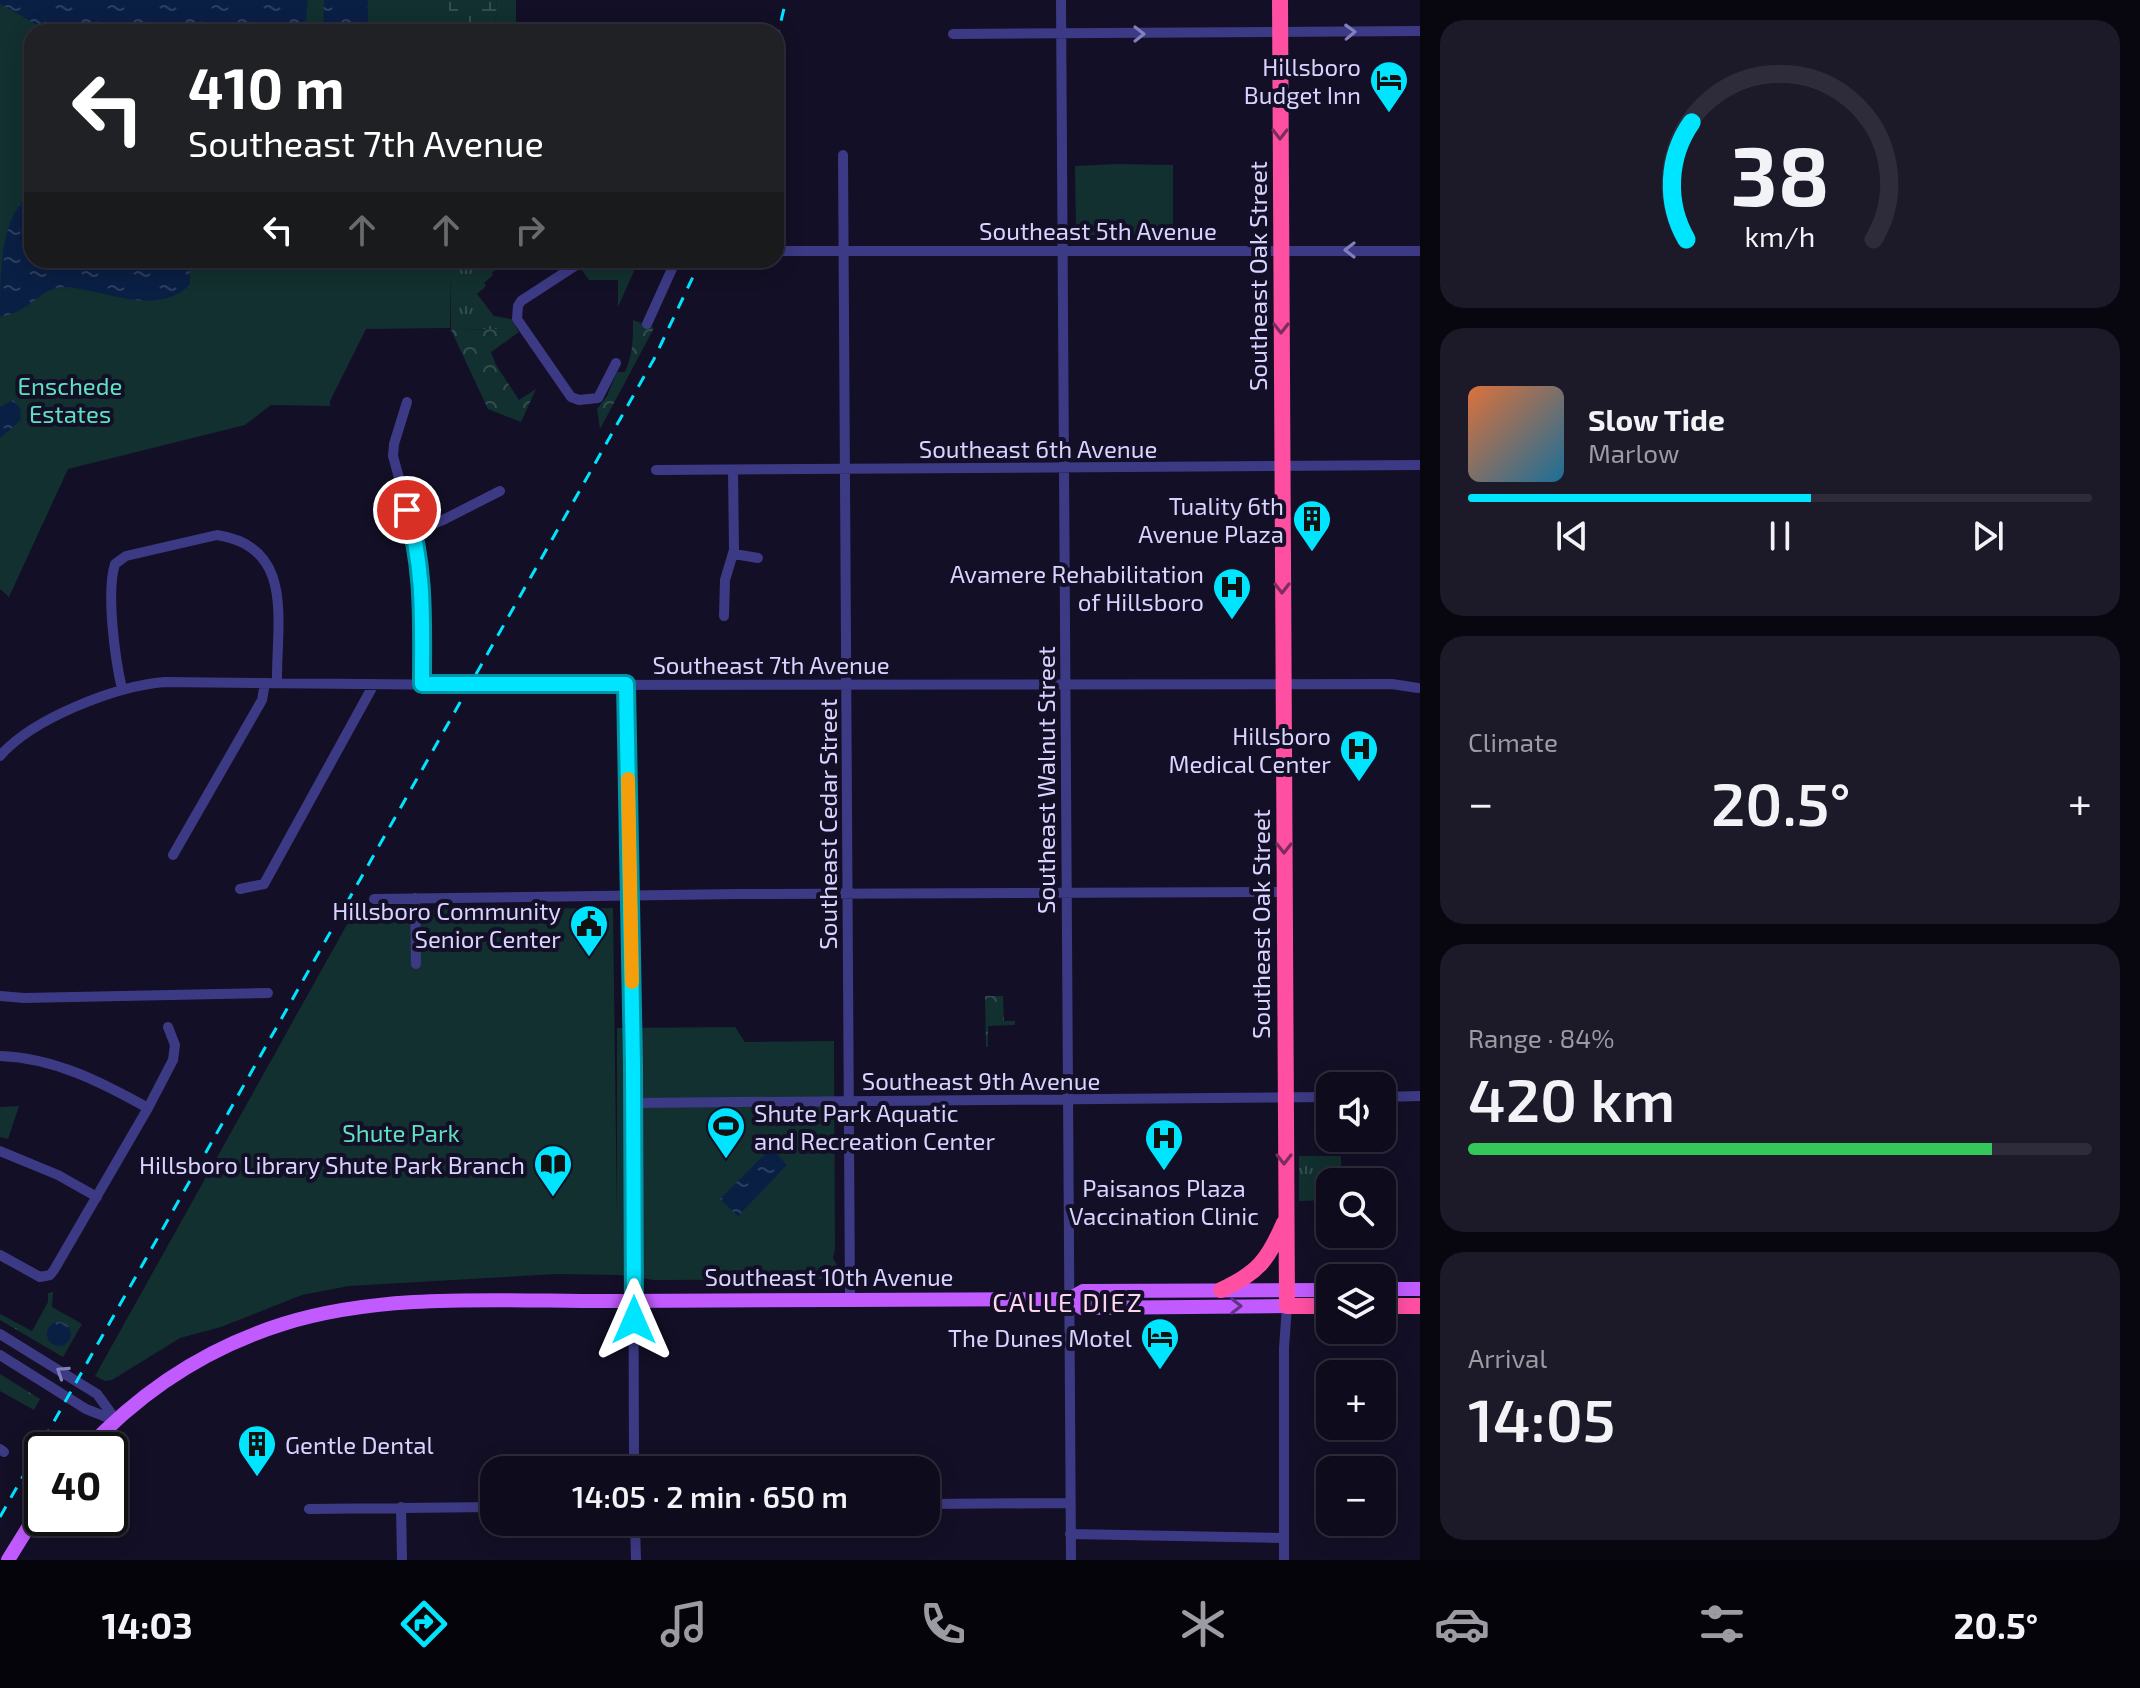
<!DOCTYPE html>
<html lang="en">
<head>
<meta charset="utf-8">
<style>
	body { margin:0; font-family:"Exo 2",sans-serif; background:#1c1929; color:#f1f3f6; height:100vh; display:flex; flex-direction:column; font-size:30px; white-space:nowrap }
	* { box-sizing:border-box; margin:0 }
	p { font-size:26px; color:#9b9ba3 }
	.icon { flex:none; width:44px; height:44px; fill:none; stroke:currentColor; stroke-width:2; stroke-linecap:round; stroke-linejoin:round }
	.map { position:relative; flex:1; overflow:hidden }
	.drawer { display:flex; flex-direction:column; gap:20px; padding:20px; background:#08060f; width:720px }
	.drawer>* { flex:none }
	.banner { position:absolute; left:24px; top:24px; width:760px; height:244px; border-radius:24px; box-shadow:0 4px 20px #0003,0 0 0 2px #2e2b3b; background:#202124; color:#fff; overflow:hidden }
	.controls { position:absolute; left:1316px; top:1072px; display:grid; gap:16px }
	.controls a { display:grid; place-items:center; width:80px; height:80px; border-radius:16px; background:#0e0b1c; box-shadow:0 4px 20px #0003,0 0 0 2px #2e2b3b; font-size:40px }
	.speed { position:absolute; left:24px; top:1432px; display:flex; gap:16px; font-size:40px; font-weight:700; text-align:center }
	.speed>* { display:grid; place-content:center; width:104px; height:104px; border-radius:50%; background:#0e0b1c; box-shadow:0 4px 20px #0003,0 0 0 2px #2e2b3b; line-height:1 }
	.speed .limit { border:4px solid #111; border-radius:12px; background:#fff; color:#111 }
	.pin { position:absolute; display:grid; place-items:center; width:68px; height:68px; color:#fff; margin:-34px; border:4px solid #fff; border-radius:50%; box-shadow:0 2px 8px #0007 }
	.me { position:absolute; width:88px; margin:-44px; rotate:0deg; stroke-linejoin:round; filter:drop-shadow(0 0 6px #0008) }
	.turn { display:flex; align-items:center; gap:28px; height:168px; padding:0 32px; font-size:36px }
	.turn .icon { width:104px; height:104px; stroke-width:2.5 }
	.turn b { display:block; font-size:56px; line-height:68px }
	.lanes { display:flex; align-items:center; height:76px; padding:0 32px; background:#0003; justify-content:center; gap:40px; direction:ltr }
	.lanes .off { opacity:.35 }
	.big { font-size:60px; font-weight:600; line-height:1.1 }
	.drawer .card { flex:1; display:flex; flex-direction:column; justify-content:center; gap:12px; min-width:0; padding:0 28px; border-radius:24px; background:#1c1929 }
	.drawer .dial { align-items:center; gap:0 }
	.dial svg { height:208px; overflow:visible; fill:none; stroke:#2e2b3b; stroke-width:7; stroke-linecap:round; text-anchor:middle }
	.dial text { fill:#f1f3f6; stroke:none }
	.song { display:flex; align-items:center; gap:24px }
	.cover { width:96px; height:96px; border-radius:12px; background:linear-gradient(135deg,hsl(20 70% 55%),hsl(200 70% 35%)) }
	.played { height:8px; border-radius:4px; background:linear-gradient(90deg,#00e5ff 55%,#2e2b3b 55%) }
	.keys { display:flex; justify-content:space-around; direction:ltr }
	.heat { display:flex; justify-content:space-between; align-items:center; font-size:44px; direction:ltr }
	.charge { height:12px; border-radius:6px; background:linear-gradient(90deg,#34c759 84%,#2e2b3b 0) }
	.trip { position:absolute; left:480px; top:1456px; width:460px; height:80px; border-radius:24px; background:#0e0b1c; box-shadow:0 4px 20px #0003,0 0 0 2px #2e2b3b; font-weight:600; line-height:80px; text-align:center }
	.dock { display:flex; height:128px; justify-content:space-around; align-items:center; background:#06040b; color:#9b9ba3 }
	.dock .icon { width:56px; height:56px }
	.dock .on { color:#00e5ff }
	.dock b { font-size:36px; color:#f1f3f6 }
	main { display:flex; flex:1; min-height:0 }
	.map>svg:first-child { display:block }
	.grass { fill:url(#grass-tufts) }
	.forest { fill:url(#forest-crowns) }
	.wetland { fill:url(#wetland-marsh) }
	.green { fill:#12302f }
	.water { fill:url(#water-ripples) }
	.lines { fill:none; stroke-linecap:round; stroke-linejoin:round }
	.minor { stroke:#3d3a85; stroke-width:10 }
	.major { stroke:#c25bff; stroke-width:14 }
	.highway { stroke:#ff4fa3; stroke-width:16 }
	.rail { stroke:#00e5ff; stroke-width:3; stroke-dasharray:12 10; stroke-linecap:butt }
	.oneway { stroke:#837fbc }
	.oneway2 { stroke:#7d2c5e }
	.oneway3 { stroke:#623188 }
	.route-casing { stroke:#0095a6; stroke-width:20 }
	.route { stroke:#00e5ff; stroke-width:14 }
	.slow { stroke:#f59e0b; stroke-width:14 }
	.labels { text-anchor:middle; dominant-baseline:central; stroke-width:8; stroke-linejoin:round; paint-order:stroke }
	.poi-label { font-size:24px; fill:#d9d4ff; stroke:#130f26; text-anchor:end }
	.street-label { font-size:24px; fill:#d9d4ff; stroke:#130f26 }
	.park-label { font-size:24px; fill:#5fe0c0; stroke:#130f26 }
	.neighbourhood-label { font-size:26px; letter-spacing:2px; fill:#ffd6f0; stroke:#130f26 }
</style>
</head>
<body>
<main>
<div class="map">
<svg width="1420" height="1560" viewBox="0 0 1420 1560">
	<defs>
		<pattern id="grass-tufts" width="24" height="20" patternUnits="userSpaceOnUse" patternTransform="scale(2)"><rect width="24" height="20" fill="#12302f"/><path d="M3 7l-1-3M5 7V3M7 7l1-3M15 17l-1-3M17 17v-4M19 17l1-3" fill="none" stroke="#344d4e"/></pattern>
		<pattern id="forest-crowns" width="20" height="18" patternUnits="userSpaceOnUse" patternTransform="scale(2)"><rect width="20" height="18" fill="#12302f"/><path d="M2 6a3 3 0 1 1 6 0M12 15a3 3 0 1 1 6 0" fill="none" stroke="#344d4e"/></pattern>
		<pattern id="wetland-marsh" width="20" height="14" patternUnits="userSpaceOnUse" patternTransform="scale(2)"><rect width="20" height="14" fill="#12302f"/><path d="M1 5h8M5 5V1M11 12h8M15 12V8" fill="none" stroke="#344d4e"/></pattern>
		<pattern id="water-ripples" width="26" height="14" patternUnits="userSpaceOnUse" patternTransform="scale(2)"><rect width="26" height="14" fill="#0a1f44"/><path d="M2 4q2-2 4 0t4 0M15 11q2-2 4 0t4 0" fill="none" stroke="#2d3f60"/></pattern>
	</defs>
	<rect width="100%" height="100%" fill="#130f26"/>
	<path class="grass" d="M 497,0 L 516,0 L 516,32 L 495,32 Z
		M 462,260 L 506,260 L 492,273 L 493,275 L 484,283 L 486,286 L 477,294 L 494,316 L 511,319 L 517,329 L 451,330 L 450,268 Z
		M 1299,1156 L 1341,1156 L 1341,1182 L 1330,1182 L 1330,1200 L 1299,1201 Z
		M 53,1292 L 52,1307 L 82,1324 L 63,1357 L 0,1320 L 0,1314 L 32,1331 L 48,1302 L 48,1293 Z
		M 0,1374 L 40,1399 L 34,1410 L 0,1391 Z"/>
	<path class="forest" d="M 633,320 L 654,328 L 600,429 L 597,409 L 607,396 L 617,372 L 625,372 C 633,354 633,339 633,320 Z
		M 517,329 L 519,332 L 491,352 L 496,365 L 519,400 L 536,389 L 521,422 L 488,409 L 451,330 Z
		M 985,996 L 1003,996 L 1004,1021 L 1015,1021 L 1015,1025 L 988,1026 L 988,1047 L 986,1047 Z"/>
	<path class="wetland" d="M 368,0 L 497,0 L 495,32 L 368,32 Z"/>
	<path class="green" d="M 0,0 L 449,0 L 449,32 L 32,32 L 32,260 L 450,260 L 450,328 L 366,329 L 330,401 L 330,406 L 271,405 L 245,425 L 68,469 L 9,597 L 0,589 Z
		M 1117,164 L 1173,165 L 1173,235 L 1076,235 L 1075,166 Z
		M 601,260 L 639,260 L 618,307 L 618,280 L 589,280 L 581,269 Z
		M 613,908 L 617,1218 L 617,1028 L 735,1027 L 745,1042 L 834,1041 L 835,1249 L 833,1258 L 839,1268 L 837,1277 L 833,1279 L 654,1280 L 619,1275 L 556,1274 L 349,1286 L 302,1295 L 221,1327 L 180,1338 L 112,1380 L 105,1381 L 95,1376 L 355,910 Z
		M 19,1106 L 8,1139 L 0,1137 L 0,1107 Z"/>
	<path class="water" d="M 0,0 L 308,0 L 305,32 L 50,32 L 0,4 Z
		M 324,0 L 368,0 L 368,32 L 323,32 Z
		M 32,192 L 32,260 L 189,260 L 190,284 C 159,318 105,290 66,287 C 41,285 30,314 0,316 C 0,272 0,216 32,192 Z
		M 13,400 L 20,408 L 21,420 L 0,438 L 0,407 Z
		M 771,1148 L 787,1165 L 738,1216 L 720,1199 Z
		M47 1334a12 12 0 1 1 24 0a12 12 0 1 1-24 0Z"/>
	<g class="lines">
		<path class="minor" d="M 1061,0 L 1071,1560
			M 953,34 L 1420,31
			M 843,155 L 850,1300
			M 776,251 L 1420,251
			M 584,260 L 521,301 L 518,306 L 517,319 L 571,397 L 579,400 L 598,398 L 616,363
			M 647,324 L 676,260
			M 407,402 L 394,444 L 393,456 L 419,551 L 422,584 L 422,684
			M 656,470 L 1420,465
			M 414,531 L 443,520 L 500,491
			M 734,554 L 758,558
			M 724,616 L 725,580 L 734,550 L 733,470
			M 626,684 L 633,1103 L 634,1470
			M 122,689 C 115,659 106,592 115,564 L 126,556 L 217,535 C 296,547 276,623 277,683
			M 0,756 C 33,718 116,686 165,682 L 470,685 L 1392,684 L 1418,688
			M 173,855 L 262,700 L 265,683
			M 240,889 L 264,884 L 374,684
			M 415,898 L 416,964
			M 374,899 L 738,894 L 1284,892
			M 0,996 L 24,998 L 268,993
			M 0,1056 C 55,1058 101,1082 148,1108
			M 1382,1097 L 1420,1096
			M 633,1103 L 1330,1097
			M 0,1151 L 58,1175 L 97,1197
			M 0,1255 L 40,1277 L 50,1275 L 54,1270 L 148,1108 L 173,1060 L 175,1045 L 168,1027
			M 0,1334 L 97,1394 L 116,1420
			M 0,1355 L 86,1409 L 114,1420
			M 0,1449 L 4,1452
			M 926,1504 L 1070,1503
			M 401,1507 L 402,1560
			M 309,1509 L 494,1507
			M 635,1522 L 636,1560
			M 1070,1534 L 1284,1538
			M 1284,1560 L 1284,1348 L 1287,1306"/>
		<path class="major" d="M 1382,1289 L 1420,1289
			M 1069,1299 L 1082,1308 L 1287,1306
			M 86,1450 C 140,1392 206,1348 283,1324 C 388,1291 511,1302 620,1301 C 770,1301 919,1299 1069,1299 L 1083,1291 L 1330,1290
			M 8,1560 L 42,1505"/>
		<path class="highway" d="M 1280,0 L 1287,1306 L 1330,1306
			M 1221,1290 C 1258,1273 1268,1260 1284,1223
			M 1382,1306 L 1420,1306"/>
		<path class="rail" d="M 776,42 L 786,0
			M 0,1517 L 654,359 L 701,260"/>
	</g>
	<defs><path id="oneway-chevron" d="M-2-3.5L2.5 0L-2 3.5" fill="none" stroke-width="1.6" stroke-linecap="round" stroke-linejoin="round" transform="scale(2)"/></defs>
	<g class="oneway">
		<use href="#oneway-chevron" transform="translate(1350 32) rotate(-2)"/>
		<use href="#oneway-chevron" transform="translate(1139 34)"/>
		<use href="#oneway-chevron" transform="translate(1350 250) rotate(-180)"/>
		<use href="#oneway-chevron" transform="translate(62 1372) rotate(-147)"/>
	</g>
	<g class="oneway2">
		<use href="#oneway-chevron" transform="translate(1280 134) rotate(90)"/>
		<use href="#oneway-chevron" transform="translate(1281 328) rotate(90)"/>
		<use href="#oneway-chevron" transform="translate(1282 588) rotate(90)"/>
		<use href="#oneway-chevron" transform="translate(1284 848) rotate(90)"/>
		<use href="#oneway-chevron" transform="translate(1284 1159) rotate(90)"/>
	</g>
	<use class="oneway3" href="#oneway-chevron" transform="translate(1236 1306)"/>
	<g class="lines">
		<g class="route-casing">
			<path id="route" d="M 407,510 C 425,568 422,624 422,684 L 626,684 L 633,1064 L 634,1320"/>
		</g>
		<use href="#route" class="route"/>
		<path class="slow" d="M 628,779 L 632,982"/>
	</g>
	<defs>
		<g id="hotel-pin" transform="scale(2)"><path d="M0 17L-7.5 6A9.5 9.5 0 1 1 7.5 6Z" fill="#00e5ff" stroke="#130f26"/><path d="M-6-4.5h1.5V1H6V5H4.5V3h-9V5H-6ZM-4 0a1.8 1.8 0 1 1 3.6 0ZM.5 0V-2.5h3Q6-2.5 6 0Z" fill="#111"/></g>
		<g id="building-pin" transform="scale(2)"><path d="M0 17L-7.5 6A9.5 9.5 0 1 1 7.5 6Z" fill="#00e5ff" stroke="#130f26"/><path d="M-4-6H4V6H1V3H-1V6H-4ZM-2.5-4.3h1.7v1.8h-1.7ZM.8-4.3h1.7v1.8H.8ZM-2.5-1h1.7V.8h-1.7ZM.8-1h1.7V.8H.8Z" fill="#111"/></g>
		<g id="hospital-pin" transform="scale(2)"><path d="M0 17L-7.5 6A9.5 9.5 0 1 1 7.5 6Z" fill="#00e5ff" stroke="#130f26"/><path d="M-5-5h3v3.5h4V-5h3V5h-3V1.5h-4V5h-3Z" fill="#111"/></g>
		<g id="civic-pin" transform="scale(2)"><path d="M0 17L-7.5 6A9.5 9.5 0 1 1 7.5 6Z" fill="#00e5ff" stroke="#130f26"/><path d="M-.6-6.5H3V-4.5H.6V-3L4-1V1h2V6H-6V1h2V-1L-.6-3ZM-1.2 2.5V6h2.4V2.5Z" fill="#111"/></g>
		<g id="stadium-pin" transform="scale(2)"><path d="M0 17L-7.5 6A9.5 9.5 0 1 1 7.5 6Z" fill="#00e5ff" stroke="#130f26"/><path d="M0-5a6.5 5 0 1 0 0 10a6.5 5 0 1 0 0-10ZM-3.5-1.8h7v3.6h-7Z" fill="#111"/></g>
		<g id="library-pin" transform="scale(2)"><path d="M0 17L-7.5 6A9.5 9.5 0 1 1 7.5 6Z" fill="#00e5ff" stroke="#130f26"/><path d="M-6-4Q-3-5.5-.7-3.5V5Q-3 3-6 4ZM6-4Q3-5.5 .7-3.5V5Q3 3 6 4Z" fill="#111"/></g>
	</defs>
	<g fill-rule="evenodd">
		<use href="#hotel-pin" x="1389" y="80"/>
		<use href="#building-pin" x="1312" y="519"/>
		<use href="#hospital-pin" x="1232" y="587"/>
		<use href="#hospital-pin" x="1359" y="749"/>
		<use href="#civic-pin" x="589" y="924"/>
		<use href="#stadium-pin" x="726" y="1126"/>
		<use href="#hospital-pin" x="1164" y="1138"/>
		<use href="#library-pin" x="553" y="1164"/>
		<use href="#hotel-pin" x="1160" y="1337"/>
		<use href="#building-pin" x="257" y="1444"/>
	</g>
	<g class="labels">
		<g class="poi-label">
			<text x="1361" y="66">Hillsboro<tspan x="1361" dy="28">Budget Inn</tspan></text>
			<text x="1284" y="505">Tuality 6th<tspan x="1284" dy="28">Avenue Plaza</tspan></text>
			<text x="1204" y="573">Avamere Rehabilitation<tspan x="1204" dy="28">of Hillsboro</tspan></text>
			<text x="1331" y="735">Hillsboro<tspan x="1331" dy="28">Medical Center</tspan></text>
			<text x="561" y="910">Hillsboro Community<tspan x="561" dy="28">Senior Center</tspan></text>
			<text x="754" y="1112" text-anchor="start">Shute Park Aquatic<tspan x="754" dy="28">and Recreation Center</tspan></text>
			<text x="525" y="1164">Hillsboro Library Shute Park Branch</text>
			<text x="1164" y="1187" text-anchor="middle">Paisanos Plaza<tspan x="1164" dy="28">Vaccination Clinic</tspan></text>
			<text x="1132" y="1337">The Dunes Motel</text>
			<text x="285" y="1444" text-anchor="start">Gentle Dental</text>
		</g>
		<g class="street-label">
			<text x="1098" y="230">Southeast 5th Avenue</text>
			<text transform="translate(1257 276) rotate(-90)">Southeast Oak Street</text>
			<text x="1038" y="448">Southeast 6th Avenue</text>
			<text x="771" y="664">Southeast 7th Avenue</text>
			<text transform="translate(1045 780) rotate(-90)">Southeast Walnut Street</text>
			<text transform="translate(827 824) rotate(-90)">Southeast Cedar Street</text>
			<text transform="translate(1260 924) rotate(-90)">Southeast Oak Street</text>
			<text x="981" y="1080">Southeast 9th Avenue</text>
			<text x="829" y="1276">Southeast 10th Avenue</text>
		</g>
		<g class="park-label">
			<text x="70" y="385">Enschede<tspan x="70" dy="28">Estates</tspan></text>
			<text x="401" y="1132">Shute Park</text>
		</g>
		<g class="neighbourhood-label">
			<text x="1068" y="1301">CALLE DIEZ</text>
		</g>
	</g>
</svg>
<div class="controls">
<a><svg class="icon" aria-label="sound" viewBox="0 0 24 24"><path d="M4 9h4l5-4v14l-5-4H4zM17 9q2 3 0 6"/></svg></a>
<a><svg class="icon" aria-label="search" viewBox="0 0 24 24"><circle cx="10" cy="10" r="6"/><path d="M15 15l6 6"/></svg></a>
<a><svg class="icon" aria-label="layers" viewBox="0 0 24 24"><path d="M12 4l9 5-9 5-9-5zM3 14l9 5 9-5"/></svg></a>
<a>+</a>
<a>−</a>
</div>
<div class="speed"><div class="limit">40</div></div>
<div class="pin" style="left:407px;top:510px;background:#d93025"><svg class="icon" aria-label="arrive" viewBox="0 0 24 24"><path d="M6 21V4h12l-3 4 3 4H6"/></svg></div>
<svg class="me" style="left:634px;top:1320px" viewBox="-20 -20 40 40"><path d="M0-17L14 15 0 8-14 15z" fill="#00e5ff" stroke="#fff" stroke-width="4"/></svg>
<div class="trip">14:05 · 2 min · 650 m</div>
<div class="banner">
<div class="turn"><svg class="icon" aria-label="left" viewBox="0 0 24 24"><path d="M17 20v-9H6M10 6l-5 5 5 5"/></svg><div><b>410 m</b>Southeast 7th Avenue</div></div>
<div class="lanes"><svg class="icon" aria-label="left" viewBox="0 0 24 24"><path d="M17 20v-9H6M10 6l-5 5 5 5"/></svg><svg class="icon off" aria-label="ahead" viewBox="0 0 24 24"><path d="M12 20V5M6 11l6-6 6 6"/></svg><svg class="icon off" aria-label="ahead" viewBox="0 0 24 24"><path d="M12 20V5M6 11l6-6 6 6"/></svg><svg class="icon off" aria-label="right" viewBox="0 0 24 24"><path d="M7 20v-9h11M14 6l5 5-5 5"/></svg></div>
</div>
</div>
<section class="drawer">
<div class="card dial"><svg viewBox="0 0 100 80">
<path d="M14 69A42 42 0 1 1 86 69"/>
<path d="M14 69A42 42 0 0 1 16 24" stroke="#00e5ff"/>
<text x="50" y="56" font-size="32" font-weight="700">38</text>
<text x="50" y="72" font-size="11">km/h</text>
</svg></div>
<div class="card">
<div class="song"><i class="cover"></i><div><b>Slow Tide</b><p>Marlow</p></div></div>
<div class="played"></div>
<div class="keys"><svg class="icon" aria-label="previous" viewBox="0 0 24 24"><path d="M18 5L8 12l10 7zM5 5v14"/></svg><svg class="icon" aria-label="pause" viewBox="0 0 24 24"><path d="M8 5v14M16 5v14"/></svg><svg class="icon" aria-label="next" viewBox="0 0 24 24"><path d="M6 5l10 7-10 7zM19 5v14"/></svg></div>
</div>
<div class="card"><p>Climate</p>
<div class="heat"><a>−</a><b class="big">20.5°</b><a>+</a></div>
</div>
<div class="card"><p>Range · 84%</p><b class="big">420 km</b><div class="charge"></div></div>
<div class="card"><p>Arrival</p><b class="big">14:05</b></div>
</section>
</main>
<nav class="dock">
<b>14:03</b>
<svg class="icon on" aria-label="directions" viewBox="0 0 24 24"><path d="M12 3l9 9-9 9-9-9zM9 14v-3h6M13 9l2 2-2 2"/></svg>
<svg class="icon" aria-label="music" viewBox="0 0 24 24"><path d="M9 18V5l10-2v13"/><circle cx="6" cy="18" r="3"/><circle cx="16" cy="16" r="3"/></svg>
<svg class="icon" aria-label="phone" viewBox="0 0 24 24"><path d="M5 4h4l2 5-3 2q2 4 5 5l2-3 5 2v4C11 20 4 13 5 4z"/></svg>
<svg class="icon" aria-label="climate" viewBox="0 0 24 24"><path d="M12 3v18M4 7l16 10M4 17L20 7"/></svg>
<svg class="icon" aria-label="car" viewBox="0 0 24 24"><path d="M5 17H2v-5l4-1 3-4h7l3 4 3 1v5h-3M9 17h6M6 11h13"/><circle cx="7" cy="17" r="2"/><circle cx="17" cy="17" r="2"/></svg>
<svg class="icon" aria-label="filters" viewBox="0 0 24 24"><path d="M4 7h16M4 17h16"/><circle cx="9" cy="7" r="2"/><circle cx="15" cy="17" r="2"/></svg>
<b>20.5°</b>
</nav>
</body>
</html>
